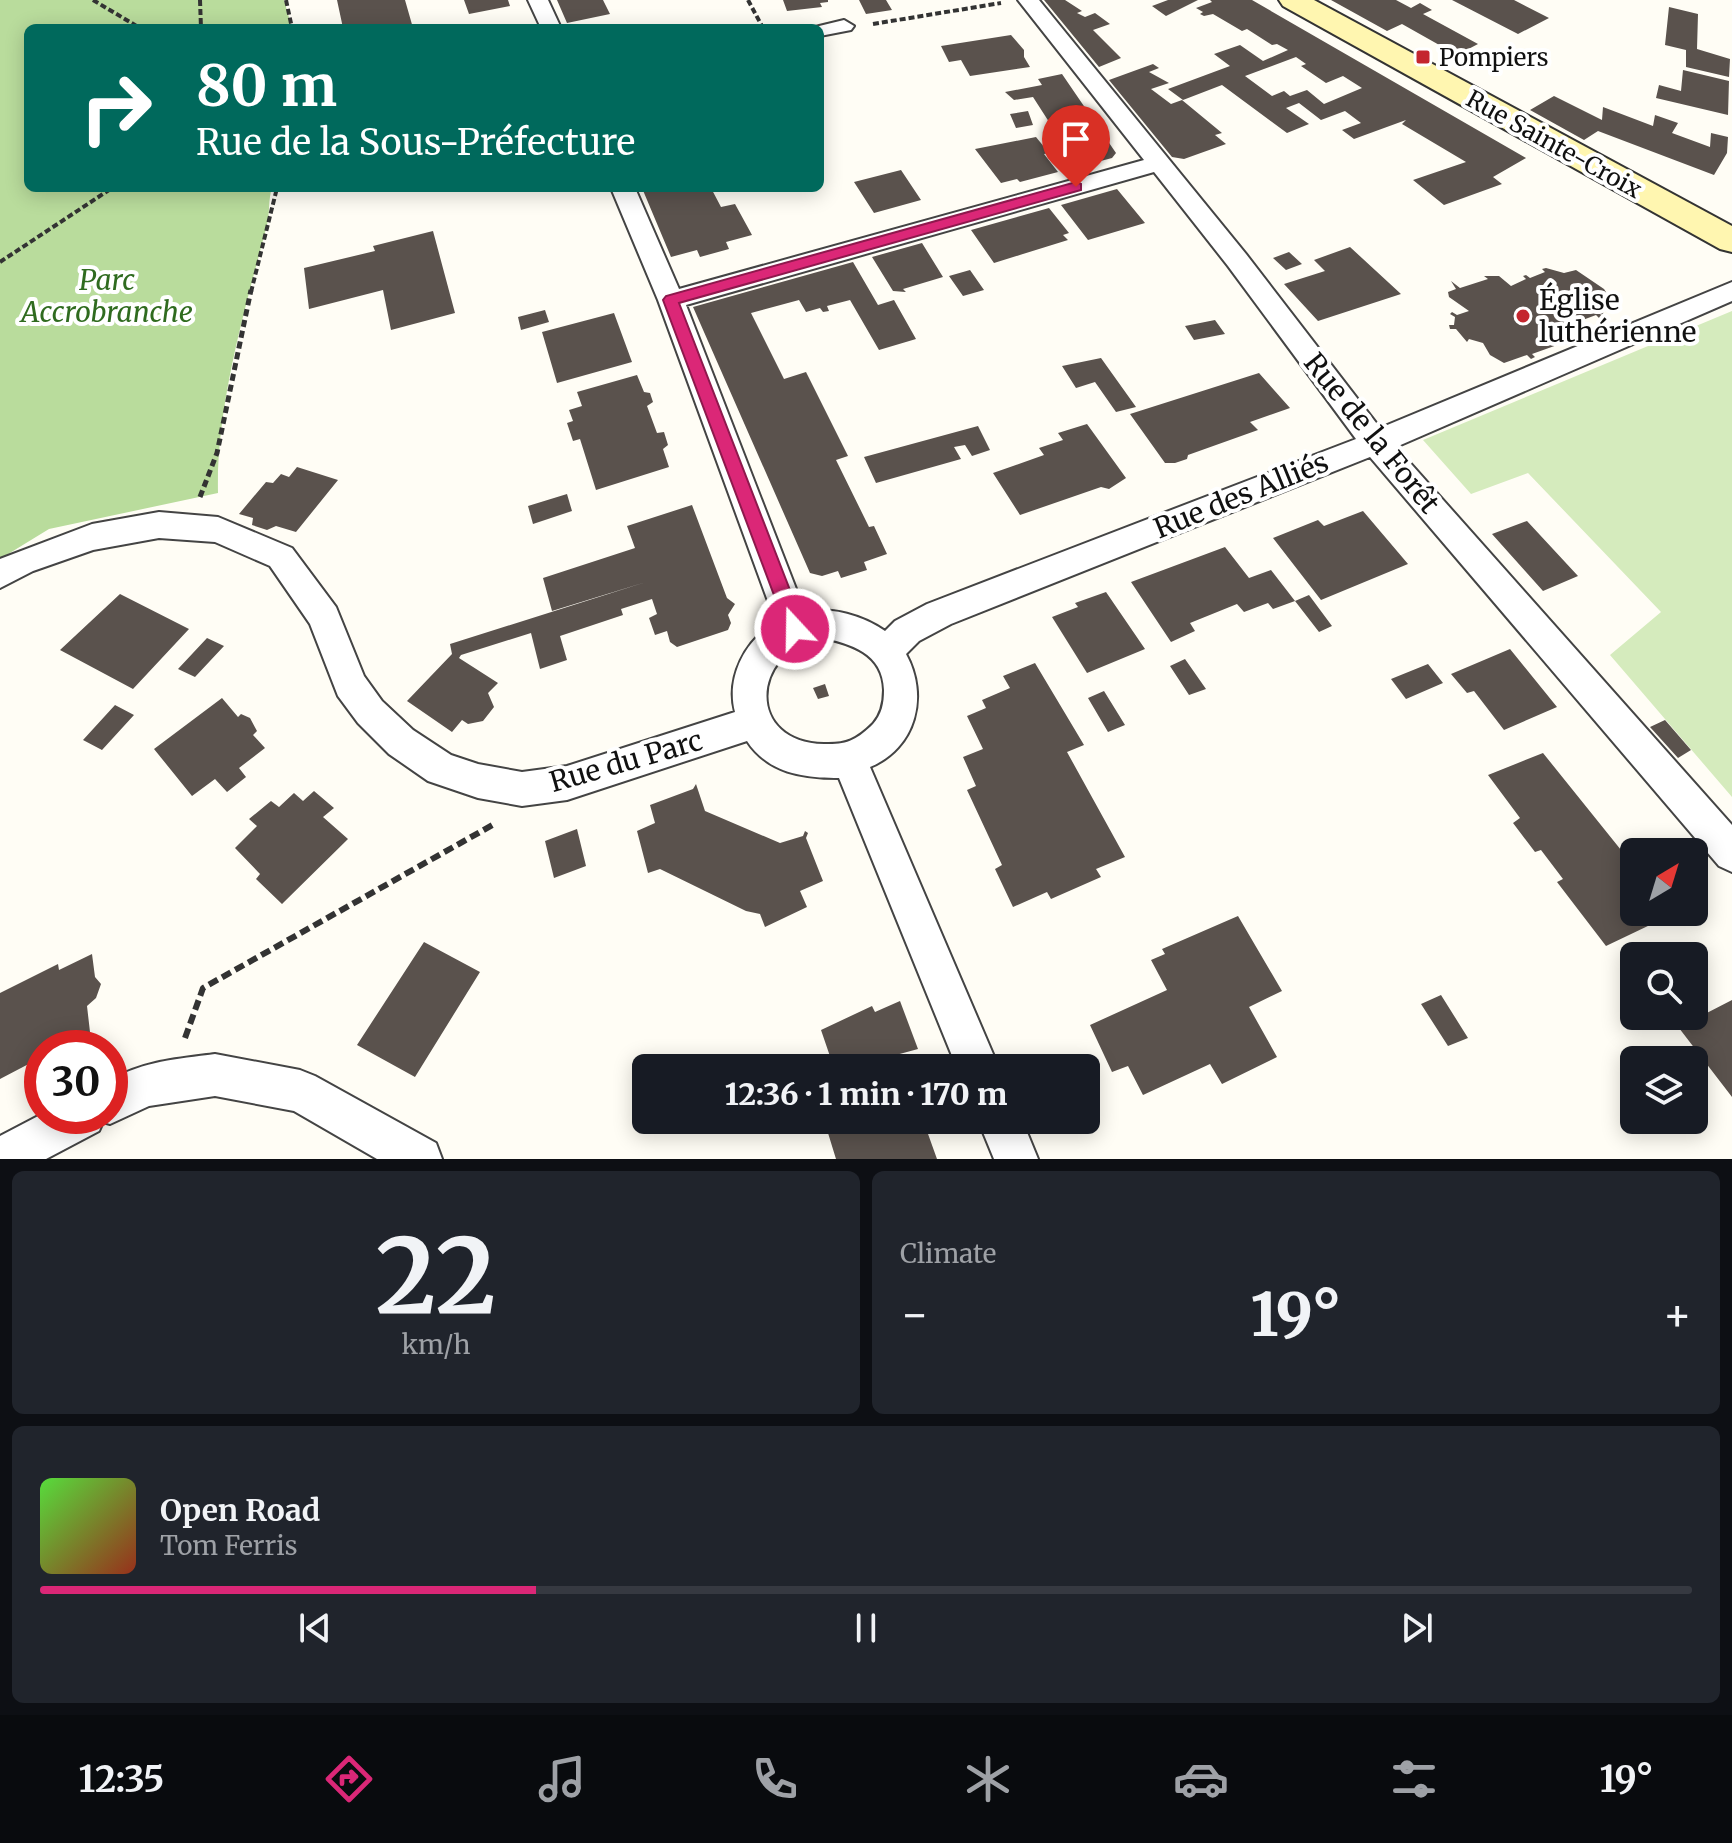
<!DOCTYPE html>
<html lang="en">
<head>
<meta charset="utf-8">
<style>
	body { margin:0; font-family:Merriweather,serif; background:#20242c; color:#f1f3f6; height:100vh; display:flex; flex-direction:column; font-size:30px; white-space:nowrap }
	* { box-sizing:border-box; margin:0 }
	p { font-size:26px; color:#9ea1a6 }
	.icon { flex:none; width:44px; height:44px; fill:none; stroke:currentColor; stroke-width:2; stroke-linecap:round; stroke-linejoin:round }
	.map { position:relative; height:1159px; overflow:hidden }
	.panel { display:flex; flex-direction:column; gap:12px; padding:12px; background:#0d0f14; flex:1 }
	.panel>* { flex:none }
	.guide { position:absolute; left:24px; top:24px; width:800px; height:168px; border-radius:12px; box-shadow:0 4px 20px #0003; background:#00695c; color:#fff; overflow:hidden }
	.needle { width:52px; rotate:38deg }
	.buttons { position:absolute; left:1620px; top:838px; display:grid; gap:16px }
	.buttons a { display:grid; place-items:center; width:88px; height:88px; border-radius:12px; background:#171b24; box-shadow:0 4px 20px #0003; font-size:40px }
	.speed { position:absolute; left:24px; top:1030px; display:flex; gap:16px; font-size:40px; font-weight:700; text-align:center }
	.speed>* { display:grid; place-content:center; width:104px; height:104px; border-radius:50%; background:#171b24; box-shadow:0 4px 20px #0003; line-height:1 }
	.speed .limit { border:12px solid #d22; background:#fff; color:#111 }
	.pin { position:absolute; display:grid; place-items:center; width:68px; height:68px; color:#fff; margin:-82px -34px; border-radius:50% 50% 50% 0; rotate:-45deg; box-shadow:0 0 8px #0007 }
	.pin .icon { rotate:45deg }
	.me { position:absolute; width:88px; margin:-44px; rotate:339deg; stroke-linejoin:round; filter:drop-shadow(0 0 6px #0008) }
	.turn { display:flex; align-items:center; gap:28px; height:168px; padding:0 40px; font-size:36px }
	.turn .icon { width:104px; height:104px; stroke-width:2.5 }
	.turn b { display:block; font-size:56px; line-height:68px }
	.big { font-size:60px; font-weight:800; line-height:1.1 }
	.panel .card { flex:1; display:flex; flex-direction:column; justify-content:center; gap:12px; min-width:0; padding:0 28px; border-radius:12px; background:#20242c }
	.panel .dial { align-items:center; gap:0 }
	.dial b { font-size:104px; line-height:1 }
	.song { display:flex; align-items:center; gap:24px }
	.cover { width:96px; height:96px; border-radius:12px; background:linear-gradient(135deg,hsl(110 70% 55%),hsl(10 70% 35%)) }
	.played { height:8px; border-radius:4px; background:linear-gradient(90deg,#db2777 30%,#363941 30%) }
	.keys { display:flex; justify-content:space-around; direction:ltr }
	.heat { display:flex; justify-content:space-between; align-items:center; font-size:44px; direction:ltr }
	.panel .tiles { flex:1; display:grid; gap:12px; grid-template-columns:1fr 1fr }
	.card:last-child { grid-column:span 2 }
	.trip { position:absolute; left:632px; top:1054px; width:468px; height:80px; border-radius:12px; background:#171b24; box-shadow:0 4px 20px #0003; font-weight:800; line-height:80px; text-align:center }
	.tabs { display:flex; height:128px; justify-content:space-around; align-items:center; background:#090b0e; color:#9ea1a6 }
	.tabs .icon { width:56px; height:56px }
	.tabs .selected { color:#db2777 }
	.tabs b { font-size:36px; color:#f1f3f6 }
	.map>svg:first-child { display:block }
	.green { fill:#d5ebbd }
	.forest { fill:#b9dc9c }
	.building { fill:#5a524d; fill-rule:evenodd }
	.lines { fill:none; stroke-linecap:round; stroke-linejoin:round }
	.minor-casing { stroke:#444; stroke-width:4 }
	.secondary-casing { stroke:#333; stroke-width:4 }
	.path-far2 { stroke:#333; stroke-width:4; stroke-dasharray:6 3; stroke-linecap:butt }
	.path-far1 { stroke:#333; stroke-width:5; stroke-dasharray:7 4; stroke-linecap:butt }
	.path { stroke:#333; stroke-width:6; stroke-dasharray:10 5; stroke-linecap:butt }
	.minor { fill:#fff; fill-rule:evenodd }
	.secondary { fill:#fff6b0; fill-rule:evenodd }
	.route { fill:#db2777; stroke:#8e194d; stroke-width:2 }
	.poi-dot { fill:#c4262e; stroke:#fff; stroke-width:3 }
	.labels { text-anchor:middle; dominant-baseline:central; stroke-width:8; stroke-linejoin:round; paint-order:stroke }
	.far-poi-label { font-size:24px; fill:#111; stroke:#fff; text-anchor:start }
	.far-street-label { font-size:24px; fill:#111; stroke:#fff }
	.park-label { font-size:28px; font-style:italic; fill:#2f6b1f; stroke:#fff }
	.poi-label { font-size:28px; fill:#111; stroke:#fff; text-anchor:start }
	.street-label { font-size:28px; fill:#111; stroke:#fff }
</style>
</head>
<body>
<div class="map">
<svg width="1732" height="1159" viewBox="0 0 1732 1159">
	<rect width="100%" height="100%" fill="#fffdf5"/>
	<path class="green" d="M 1732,311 L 1732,797 L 1610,655 L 1661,612 L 1528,473 L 1471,494 L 1423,440 Z"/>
	<path class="forest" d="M 0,0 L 284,0 L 292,28 L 28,28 L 28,188 L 272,188 C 268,200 270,213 267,225 C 245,309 216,406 218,493 L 49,529 L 0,559 Z"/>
	<path class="building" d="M 337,0 L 405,0 L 413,28 L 343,28 Z
		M 464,0 L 508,0 L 510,6 L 469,14 Z
		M 557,0 L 603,0 L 610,14 L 567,23 Z
		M 783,0 L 828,0 L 828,2 L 820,3 L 822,7 L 787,11 Z
		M 859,0 L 886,0 L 892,10 L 866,14 Z
		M 1044,0 L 1065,0 L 1082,11 L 1077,13 L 1085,17 L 1095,13 L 1110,24 L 1093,30 L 1121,58 L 1099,67 Z
		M 1168,0 L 1198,0 L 1166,16 L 1152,6 Z
		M 1210,0 L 1252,0 L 1526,158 L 1493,177 L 1502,184 L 1444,205 L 1413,180 L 1466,162 L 1402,124 L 1406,120 L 1354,139 L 1342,130 L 1361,123 L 1345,111 L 1321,120 L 1299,103 L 1286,108 L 1309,124 L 1287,133 L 1222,85 L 1183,100 L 1168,89 L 1230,66 L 1214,54 L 1240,45 L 1263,61 L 1288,50 L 1277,44 L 1272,45 L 1247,29 L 1242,31 L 1213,14 L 1204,16 L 1200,14 L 1203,12 L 1196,8 L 1212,2 ZM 1296,57 L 1306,64 L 1301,66 L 1326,83 L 1343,76 L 1362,88 L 1324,104 L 1307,90 L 1290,96 L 1284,91 L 1272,96 L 1245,76 Z
		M 1331,0 L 1396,0 L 1411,8 L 1420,3 L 1432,10 L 1423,14 L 1478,44 L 1457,55 L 1402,24 L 1387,31 Z
		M 1452,0 L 1514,0 L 1549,18 L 1518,34 Z
		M 1669,7 L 1698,14 L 1697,49 L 1730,59 L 1729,77 L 1686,67 L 1686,50 L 1665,45 Z
		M 1011,35 L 1024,50 L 1024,57 L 1030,67 L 970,76 L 961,60 L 949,62 L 941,46 Z
		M 1153,64 L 1159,68 L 1149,72 L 1169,83 L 1151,89 L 1171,104 L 1182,100 L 1222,133 L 1215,135 L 1226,144 L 1184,159 L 1172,157 L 1109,80 Z
		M 1683,70 L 1729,81 L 1728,115 L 1656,98 L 1659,85 L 1681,91 Z
		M 1062,74 L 1116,153 L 1112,158 L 1078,167 L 1033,97 L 1014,100 L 1005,92 L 1042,85 L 1038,79 Z
		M 1554,96 L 1602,120 L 1603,107 L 1653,126 L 1655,115 L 1678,123 L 1672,133 L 1710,147 L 1711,133 L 1728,137 L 1727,153 L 1714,175 L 1598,131 L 1584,140 L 1530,110 Z
		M 1028,111 L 1033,125 L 1016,128 L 1010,114 Z
		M 1036,137 L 1049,153 L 1044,154 L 1058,172 L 1020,182 L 1017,179 L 1001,183 L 975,149 Z
		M 901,170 L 921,200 L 874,213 L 854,182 Z
		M 642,188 L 711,188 L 721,207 L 735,204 L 752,235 L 726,242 L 729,249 L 700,257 L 697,250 L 671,257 Z
		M 1117,189 L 1145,223 L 1088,240 L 1061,205 Z
		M 1049,208 L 1069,233 L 1063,235 L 1068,240 L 994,263 L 971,230 Z
		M 433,231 L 455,313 L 391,330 L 383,290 L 309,309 L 304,268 L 375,251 L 373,246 Z
		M 922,243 L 943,277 L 903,289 L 906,292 L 893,291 L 872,257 Z
		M 1350,247 L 1401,294 L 1318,321 L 1284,284 L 1325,271 L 1314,260 Z
		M 1289,252 L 1302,264 L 1286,270 L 1273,258 Z
		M 853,262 L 878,305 L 894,300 L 916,339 L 879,350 L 850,300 L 827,306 L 829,311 L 823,312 L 820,308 L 806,312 L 799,300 L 751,313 L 784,379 L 806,372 L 848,456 L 836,460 L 869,527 L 874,526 L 887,554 L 864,562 L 867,570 L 841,578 L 838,571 L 822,576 L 810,573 L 693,307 Z
		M 1546,268 L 1564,273 L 1576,270 L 1604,289 L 1612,301 L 1612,305 L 1604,306 L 1603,315 L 1600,314 L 1604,318 L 1600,319 L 1596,315 L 1580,321 L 1584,324 L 1580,326 L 1577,322 L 1559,328 L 1572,339 L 1564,342 L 1568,345 L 1560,344 L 1532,354 L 1535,357 L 1531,359 L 1527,355 L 1504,363 L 1490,355 L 1483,343 L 1469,339 L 1467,342 L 1456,329 L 1450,329 L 1449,325 L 1454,325 L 1455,317 L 1450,314 L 1452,312 L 1457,315 L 1469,311 L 1449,297 L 1448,292 L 1456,289 L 1451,281 L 1460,288 L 1488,279 L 1484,276 L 1499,276 L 1511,286 L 1526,279 L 1523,276 L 1526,275 L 1530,278 L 1545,272 L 1542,269 Z
		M 970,270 L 984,290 L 963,296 L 949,276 Z
		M 545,310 L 549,322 L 521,330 L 518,317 Z
		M 614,313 L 632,362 L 557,383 L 542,332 Z
		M 1215,320 L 1225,334 L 1194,340 L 1185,326 Z
		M 1101,358 L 1136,407 L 1116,412 L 1095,382 L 1076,388 L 1062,366 Z
		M 1259,373 L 1290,408 L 1250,422 L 1258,430 L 1188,455 L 1187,459 L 1175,463 L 1165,463 L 1130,414 Z
		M 637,375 L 644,392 L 650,393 L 653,402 L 647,406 L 657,433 L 664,432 L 668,445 L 663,449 L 669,467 L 596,490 L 580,439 L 573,441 L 567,423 L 573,421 L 569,410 L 582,406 L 577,392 Z
		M 1087,424 L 1126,478 L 1109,489 L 1101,487 L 1020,515 L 993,473 L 1044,455 L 1039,448 L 1063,440 L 1058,433 Z
		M 978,426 L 990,450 L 972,456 L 965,445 L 954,447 L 961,459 L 876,483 L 864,457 Z
		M 297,467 L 338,480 L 296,532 L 276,526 L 267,530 L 252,525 L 253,518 L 239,514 L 266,482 L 273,483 L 281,474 L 289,477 Z
		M 567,494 L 572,511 L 533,524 L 528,506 Z
		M 692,505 L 727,598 L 735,604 L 728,615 L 731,623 L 728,630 L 677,647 L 670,642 L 667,631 L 655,635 L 649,618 L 657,614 L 652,599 L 621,609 L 623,615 L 560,636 L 567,660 L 540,669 L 531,633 L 461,655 L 459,658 L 498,683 L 488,693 L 494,707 L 483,721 L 468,724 L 462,720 L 452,732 L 407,701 L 452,654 L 450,644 L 646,582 L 552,611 L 543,578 L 635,548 L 627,526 Z
		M 1363,511 L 1408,564 L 1321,600 L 1273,538 L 1318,520 L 1324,526 Z
		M 1527,521 L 1578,576 L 1543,591 L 1492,534 Z
		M 1225,547 L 1249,578 L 1271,570 L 1295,601 L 1309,595 L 1332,626 L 1319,632 L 1295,601 L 1273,609 L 1268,603 L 1244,612 L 1237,604 L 1190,623 L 1195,631 L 1171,642 L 1131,582 Z
		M 1106,592 L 1145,649 L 1087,673 L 1052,617 L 1078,607 L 1075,603 Z
		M 120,594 L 189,629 L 133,689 L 60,650 Z
		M 207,638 L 224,646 L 195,677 L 178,669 Z
		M 1510,649 L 1557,707 L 1504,730 L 1474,691 L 1467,693 L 1451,674 Z
		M 1185,659 L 1206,689 L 1189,695 L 1170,666 Z
		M 1035,663 L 1084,745 L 1067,752 L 1125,857 L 1096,869 L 1101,877 L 1051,899 L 1047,892 L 1013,907 L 995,869 L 1002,865 L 967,790 L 976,786 L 963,757 L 983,749 L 967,716 L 986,708 L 982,700 L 1010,688 L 1003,676 Z
		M 1428,664 L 1443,683 L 1406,699 L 1391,679 Z
		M 825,684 L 829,696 L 818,699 L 813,688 Z
		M 1104,691 L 1125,725 L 1108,732 L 1088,698 Z
		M 222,698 L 238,717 L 241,714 L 250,718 L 257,731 L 253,735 L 265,748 L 239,768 L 246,777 L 227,792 L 215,779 L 192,796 L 154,749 Z
		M 115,705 L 134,715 L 102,750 L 83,740 Z
		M 1665,720 L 1691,750 L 1678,758 L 1650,727 Z
		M 1543,753 L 1621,850 L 1628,847 L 1634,855 L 1634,912 L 1673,914 L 1606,946 L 1557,882 L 1563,879 L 1541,850 L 1535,852 L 1513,823 L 1520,818 L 1488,775 Z
		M 696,784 L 705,811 L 780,843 L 803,836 L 805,831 L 808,833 L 806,838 L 823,881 L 800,891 L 807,907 L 765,927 L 760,914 L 746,911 L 660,869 L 648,873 L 637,831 L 655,823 L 650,805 L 693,789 Z
		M 314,791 L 334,808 L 323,817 L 348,839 L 282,904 L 256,879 L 260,874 L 235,848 L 257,826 L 249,819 L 271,801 L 279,807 L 294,793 L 303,801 Z
		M 577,829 L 586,866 L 554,878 L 545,841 Z
		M 1238,916 L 1282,991 L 1249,1007 L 1277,1057 L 1222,1084 L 1210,1064 L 1143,1095 L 1128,1066 L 1112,1072 L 1090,1025 L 1167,990 L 1151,960 L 1165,954 L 1162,949 Z
		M 424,942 L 480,972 L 415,1077 L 357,1045 Z
		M 92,954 L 95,977 L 101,984 L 96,998 L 87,1006 L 90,1032 L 59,1048 L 42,1048 L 42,1057 L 0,1079 L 0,993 L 58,964 L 59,970 Z
		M 1441,995 L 1468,1038 L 1448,1046 L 1421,1004 Z
		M 1732,1000 L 1732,1097 L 1679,1028 L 1694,1020 L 1691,1016 L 1694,1016 L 1694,1012 L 1699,1017 Z
		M 900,1001 L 918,1049 L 848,1068 L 834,1068 L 821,1030 L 872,1006 L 875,1012 Z
		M 787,1120 L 821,1120 L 791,1134 Z
		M 824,1120 L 923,1120 L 937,1159 L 836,1159 Z"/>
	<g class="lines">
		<g class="minor-casing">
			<path id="minor" d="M 528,0 L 548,0 L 561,28 L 541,28 Z
				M 1018,0 L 1039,0 L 1246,254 L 1380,428 L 1732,282 L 1732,301 L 1396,447 L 1732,825 L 1732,872 L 1719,866 L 1370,457 L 951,624 L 919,641 L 906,654 C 929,696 916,748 870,767 L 999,1068 L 957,1068 L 839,778 C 803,778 768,773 747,741 L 567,800 L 522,806 L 478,798 L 428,781 L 389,754 L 358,723 L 338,696 L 310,624 L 270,566 L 215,542 L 159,538 L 93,550 L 33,571 L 0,588 L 0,559 L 92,524 L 159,512 L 218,517 L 292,548 L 336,607 L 364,676 L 382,701 L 413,730 L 451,755 L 478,764 L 522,772 L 567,766 L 735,712 C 726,678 745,639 776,623 L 658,300 L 611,188 L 635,188 L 679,289 L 1144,160 ZM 1154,172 L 1228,266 L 1356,439 L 927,604 L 895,621 L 885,631 C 864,616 831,606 805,612 L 686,305 ZM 820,637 C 851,644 883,653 884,690 C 884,703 882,714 873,724 C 857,740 846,745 824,744 C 747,743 749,654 820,637 Z
				M 844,20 L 854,26 L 851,30 L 820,36 L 820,28 L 811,28 Z
				M 215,1054 L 300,1070 L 315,1076 L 436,1143 L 442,1159 L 377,1159 L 294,1111 L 215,1096 L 149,1106 L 110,1124 L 103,1122 L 99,1131 L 46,1159 L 0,1159 L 0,1136 L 42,1114 L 110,1116 L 110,1080 C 145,1061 176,1059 215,1054 Z
				M 978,1120 L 1022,1120 L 1038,1159 L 994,1159 Z"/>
		</g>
		<g class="secondary-casing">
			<path id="secondary" d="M 1279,0 L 1314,0 L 1732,226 L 1732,252 L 1720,249 L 1283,6 Z"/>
		</g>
		<path class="path-far2" d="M 93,0 L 140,28
			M 200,0 L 201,28
			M 286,0 L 292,28
			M 748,0 L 763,28
			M 873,24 L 1001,3
			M 0,262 L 112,188
			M 251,292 L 277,188"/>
		<path class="path-far1" d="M 200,497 L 217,453 L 251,290"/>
		<path class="path" d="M 185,1038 L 203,988 L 496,823"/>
		<use href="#minor" class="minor"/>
		<use href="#secondary" class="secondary"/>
	</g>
	<path class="route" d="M 1076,182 L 1081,184 L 1081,190 L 679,303 L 805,629 L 802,635 L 795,637 L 789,635 L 663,300 L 666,296 Z"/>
	<g class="poi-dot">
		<rect x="1415" y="49" width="16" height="16" rx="4"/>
		<circle cx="1523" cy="316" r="8"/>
	</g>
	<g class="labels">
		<g class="far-poi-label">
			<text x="1439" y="57">Pompiers</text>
		</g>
		<g class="far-street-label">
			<text transform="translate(1554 144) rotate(29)">Rue Sainte-Croix</text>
		</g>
		<g class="park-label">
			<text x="107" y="280">Parc<tspan x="107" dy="32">Accrobranche</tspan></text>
		</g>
		<g class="poi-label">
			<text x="1539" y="300">Église<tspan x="1539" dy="32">luthérienne</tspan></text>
		</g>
		<g class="street-label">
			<text transform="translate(1372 433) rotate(51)">Rue de la Forêt</text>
			<text transform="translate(1241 495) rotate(-22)">Rue des Alliés</text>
			<text transform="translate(626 761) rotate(-16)">Rue du Parc</text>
		</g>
	</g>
</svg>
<div class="buttons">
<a><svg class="needle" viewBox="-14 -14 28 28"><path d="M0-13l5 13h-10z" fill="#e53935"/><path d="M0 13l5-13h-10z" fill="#9ea1a6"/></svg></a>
<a><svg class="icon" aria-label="search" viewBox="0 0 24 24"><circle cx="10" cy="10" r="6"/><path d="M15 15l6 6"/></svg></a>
<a><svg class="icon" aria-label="layers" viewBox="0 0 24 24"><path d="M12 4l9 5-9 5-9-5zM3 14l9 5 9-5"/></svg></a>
</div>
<div class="speed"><div class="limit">30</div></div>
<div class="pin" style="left:1076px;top:187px;background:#d93025"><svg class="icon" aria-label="arrive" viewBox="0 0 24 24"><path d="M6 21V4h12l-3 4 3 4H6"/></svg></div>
<svg class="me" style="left:795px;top:629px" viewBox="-20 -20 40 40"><circle r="17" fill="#db2777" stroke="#fff" stroke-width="3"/><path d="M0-11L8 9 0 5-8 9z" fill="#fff"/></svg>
<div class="trip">12:36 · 1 min · 170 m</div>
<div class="guide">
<div class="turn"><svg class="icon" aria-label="right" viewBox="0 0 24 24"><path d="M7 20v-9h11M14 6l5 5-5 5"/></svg><div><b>80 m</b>Rue de la Sous-Préfecture</div></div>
</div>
</div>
<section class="panel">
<div class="tiles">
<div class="card dial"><b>22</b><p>km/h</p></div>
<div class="card"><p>Climate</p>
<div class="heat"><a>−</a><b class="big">19°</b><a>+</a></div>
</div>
<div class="card">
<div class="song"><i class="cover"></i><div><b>Open Road</b><p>Tom Ferris</p></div></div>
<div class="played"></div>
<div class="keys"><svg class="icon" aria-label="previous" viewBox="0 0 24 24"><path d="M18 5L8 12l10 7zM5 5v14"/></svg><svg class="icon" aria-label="pause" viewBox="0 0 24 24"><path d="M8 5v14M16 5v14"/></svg><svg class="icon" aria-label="next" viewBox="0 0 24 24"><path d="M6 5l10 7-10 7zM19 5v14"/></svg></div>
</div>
</div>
</section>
<nav class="tabs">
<b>12:35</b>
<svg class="icon selected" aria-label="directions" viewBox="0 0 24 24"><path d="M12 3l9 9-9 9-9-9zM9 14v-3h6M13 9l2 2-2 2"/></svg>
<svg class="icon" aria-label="music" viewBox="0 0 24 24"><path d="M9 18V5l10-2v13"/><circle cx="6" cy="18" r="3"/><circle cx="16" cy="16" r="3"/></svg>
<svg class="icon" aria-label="phone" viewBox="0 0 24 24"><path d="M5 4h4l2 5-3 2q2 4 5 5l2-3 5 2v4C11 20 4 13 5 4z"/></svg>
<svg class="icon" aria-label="climate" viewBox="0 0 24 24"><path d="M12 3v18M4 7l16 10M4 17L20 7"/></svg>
<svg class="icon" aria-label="car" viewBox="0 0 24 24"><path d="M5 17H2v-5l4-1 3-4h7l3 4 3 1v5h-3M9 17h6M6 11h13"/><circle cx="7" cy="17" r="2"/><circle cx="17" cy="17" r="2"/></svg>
<svg class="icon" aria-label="filters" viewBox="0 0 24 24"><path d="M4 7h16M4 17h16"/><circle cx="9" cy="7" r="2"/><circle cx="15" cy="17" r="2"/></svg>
<b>19°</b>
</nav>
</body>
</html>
